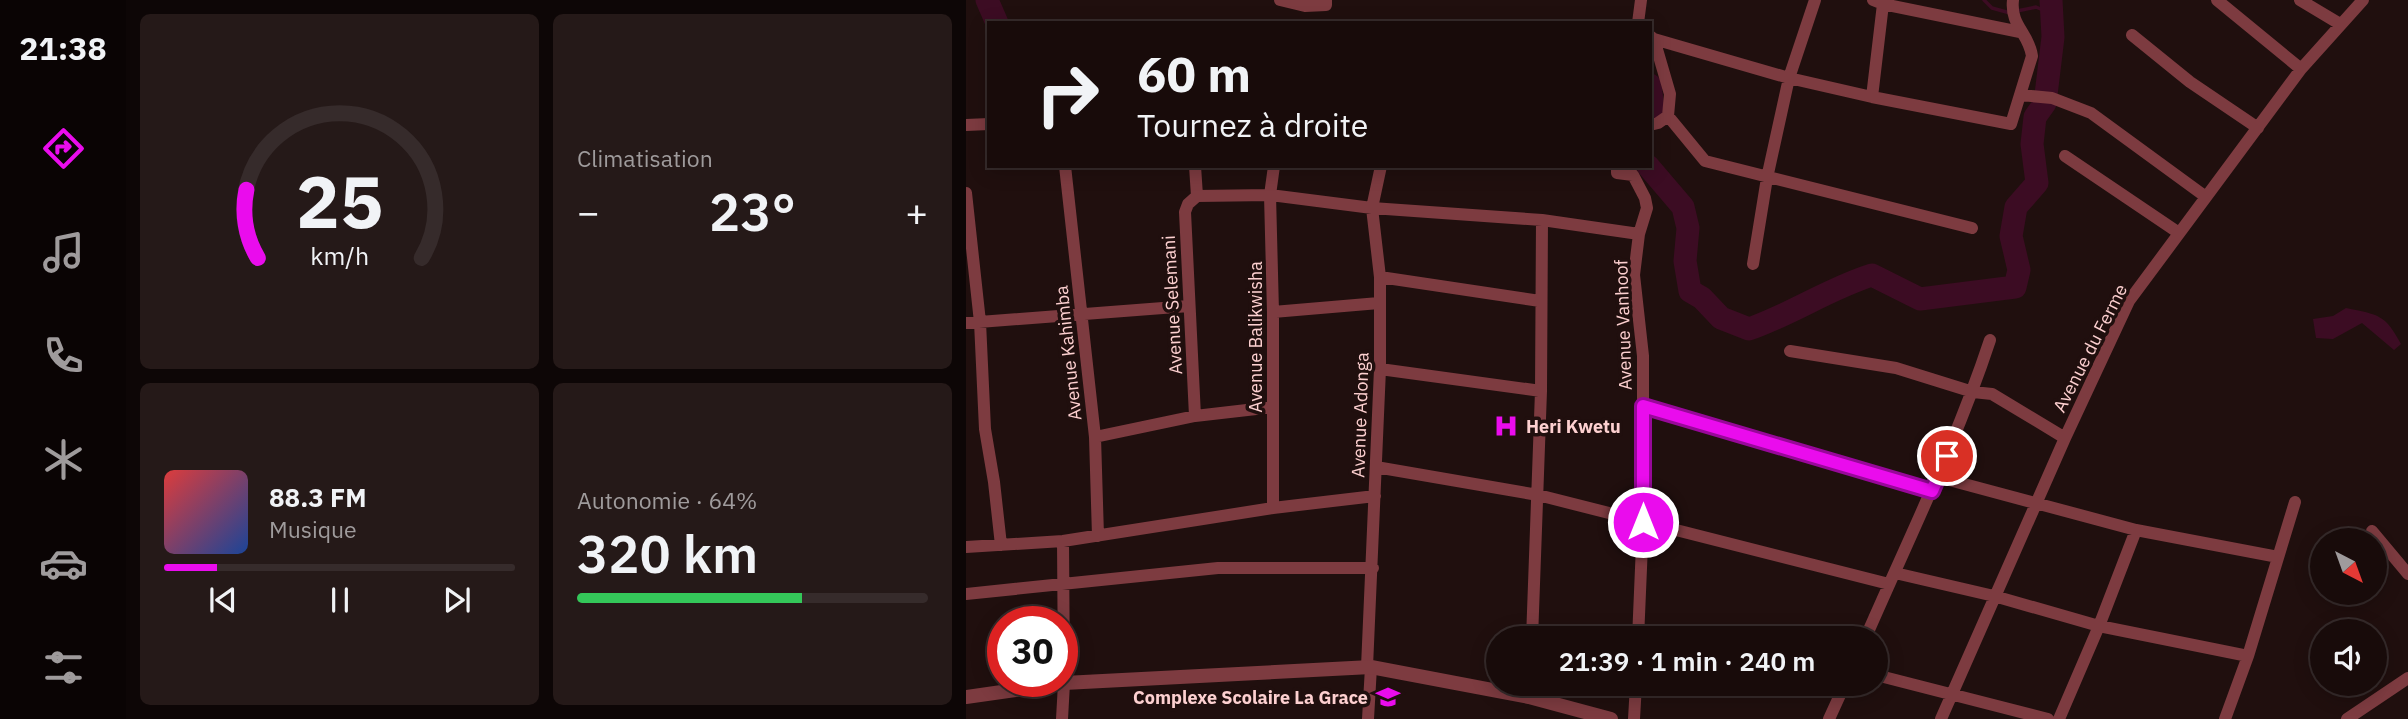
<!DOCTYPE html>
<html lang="fr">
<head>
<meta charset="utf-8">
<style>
	body { margin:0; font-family:"IBM Plex Sans",sans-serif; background:#251918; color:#f1f3f6; height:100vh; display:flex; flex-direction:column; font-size:26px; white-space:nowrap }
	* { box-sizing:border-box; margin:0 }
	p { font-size:23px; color:#9f9b9c }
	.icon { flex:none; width:38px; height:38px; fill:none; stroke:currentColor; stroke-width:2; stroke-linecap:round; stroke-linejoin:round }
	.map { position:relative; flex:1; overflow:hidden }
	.side { display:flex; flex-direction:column; gap:14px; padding:14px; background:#0d0606; width:840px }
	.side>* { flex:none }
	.banner { position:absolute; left:21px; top:21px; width:665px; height:147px; border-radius:0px; box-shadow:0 4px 18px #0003,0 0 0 2px #362b2b; background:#180b0a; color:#f1f3f6; overflow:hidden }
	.needle { width:46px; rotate:139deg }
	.buttons { position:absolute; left:1344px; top:528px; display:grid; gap:14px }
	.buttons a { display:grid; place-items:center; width:77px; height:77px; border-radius:50%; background:#180b0a; box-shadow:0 4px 18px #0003,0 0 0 2px #362b2b; font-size:35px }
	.speed { position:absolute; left:21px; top:606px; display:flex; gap:14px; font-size:35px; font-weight:700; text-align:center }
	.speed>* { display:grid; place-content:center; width:91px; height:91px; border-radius:50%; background:#180b0a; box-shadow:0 4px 18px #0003,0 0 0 2px #362b2b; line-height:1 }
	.speed .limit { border:10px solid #d22; background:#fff; color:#111 }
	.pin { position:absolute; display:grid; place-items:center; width:60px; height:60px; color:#fff; margin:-30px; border:4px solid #fff; border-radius:50%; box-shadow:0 2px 7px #0007 }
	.me { position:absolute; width:77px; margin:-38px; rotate:0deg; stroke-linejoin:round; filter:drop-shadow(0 0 5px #0008) }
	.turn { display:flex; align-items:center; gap:24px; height:147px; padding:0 35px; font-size:32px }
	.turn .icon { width:91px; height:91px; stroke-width:2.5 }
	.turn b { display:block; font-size:49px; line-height:60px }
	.big { font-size:52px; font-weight:600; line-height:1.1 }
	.side .widget { flex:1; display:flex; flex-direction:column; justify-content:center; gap:10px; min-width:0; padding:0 24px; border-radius:10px; background:#251918 }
	.side .dial { align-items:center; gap:0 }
	.dial svg { height:182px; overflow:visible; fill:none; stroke:#362b2b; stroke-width:7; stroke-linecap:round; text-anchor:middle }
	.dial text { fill:#f1f3f6; stroke:none }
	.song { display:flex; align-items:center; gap:21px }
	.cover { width:84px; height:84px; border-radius:10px; background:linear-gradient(135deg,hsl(0 70% 55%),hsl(220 70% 35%)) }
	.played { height:7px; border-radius:4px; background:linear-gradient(90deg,#ea0ced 15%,#362b2b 15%) }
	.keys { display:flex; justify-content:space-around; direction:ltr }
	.heat { display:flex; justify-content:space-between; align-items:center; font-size:38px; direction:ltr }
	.charge { height:10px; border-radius:5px; background:linear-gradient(90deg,#34c759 64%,#362b2b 0) }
	.side .tiles { flex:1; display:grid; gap:14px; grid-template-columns:repeat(2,1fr) }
	.trip { position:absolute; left:520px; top:626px; width:402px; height:70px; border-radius:35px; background:#180b0a; box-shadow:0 4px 18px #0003,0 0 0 2px #362b2b; font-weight:600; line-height:70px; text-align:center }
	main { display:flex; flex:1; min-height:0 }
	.dock { display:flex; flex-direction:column; width:126px; justify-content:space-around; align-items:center; background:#0a0404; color:#9f9b9c }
	.dock .icon { width:49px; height:49px }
	.dock .current { color:#ea0ced }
	.dock b { font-size:32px; color:#f1f3f6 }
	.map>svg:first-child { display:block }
	.water { fill:#3c0c23 }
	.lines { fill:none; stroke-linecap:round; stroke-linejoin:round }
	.stream { stroke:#3c0c23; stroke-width:3.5 }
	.river { stroke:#3c0c23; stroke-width:23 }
	.minor { stroke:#7d3b40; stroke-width:12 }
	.tertiary { stroke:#7d3b40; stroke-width:14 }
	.route-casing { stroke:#98089a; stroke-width:18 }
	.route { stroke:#ea0ced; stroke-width:12 }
	.labels { text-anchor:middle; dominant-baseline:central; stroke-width:7; stroke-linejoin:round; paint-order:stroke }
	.street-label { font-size:18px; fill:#fdd0d0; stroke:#200f0e }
	.poi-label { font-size:18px; font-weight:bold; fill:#fdd0d0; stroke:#200f0e; text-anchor:start }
</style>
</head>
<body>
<main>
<nav class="dock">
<b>21:38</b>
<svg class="icon current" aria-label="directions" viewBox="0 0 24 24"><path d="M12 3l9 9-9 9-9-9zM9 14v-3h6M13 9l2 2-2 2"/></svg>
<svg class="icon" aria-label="music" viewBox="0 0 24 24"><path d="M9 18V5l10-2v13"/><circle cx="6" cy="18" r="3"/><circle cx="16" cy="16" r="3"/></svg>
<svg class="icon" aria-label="phone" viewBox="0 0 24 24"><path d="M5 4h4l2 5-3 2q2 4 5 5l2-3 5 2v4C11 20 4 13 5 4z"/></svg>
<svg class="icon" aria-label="climate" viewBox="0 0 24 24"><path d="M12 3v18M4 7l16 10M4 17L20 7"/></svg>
<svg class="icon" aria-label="car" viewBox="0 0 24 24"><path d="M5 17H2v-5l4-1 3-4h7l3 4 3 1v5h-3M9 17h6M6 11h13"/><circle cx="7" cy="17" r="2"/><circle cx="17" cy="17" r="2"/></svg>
<svg class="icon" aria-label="filters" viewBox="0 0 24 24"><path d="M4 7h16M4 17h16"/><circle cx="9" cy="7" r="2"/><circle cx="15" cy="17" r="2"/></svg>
</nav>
<section class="side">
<div class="tiles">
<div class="widget dial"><svg viewBox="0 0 100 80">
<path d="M14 69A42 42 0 1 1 86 69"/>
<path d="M14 69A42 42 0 0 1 9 39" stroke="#ea0ced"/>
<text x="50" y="56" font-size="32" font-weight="700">25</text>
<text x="50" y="72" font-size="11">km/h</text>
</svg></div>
<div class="widget"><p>Climatisation</p>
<div class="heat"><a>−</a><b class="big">23°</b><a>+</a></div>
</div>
<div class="widget">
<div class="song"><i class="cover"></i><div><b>88.3 FM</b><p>Musique</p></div></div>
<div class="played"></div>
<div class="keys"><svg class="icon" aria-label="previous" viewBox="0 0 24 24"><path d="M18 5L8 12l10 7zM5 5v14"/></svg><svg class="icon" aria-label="pause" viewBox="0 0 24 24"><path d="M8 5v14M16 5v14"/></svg><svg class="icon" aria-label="next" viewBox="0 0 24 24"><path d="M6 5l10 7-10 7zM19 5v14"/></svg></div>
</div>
<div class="widget"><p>Autonomie · 64%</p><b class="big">320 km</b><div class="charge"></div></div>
</div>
</section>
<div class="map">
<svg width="1442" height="719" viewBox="0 0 1442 719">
	<rect width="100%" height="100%" fill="#200f0e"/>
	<path class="water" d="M 1380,308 C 1413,315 1419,314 1435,344 L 1428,350 L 1396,323 L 1367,339 L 1350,338 L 1347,319 L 1367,316 Z"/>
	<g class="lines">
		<path class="stream" d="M 1018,0 L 1026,8 L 1044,13
			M 1051,11 L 1070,7 L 1086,14"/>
		<path class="river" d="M 21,0 L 31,23
			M 684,85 L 687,108 L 684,110
			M 682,166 L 717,207 L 722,228 L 719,261 L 724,291 L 736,298 L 755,318 L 783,329 C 826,314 864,288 906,275 L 954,299 L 1049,287 L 1053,270 L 1045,236 L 1050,207 L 1071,183 L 1066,144 L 1069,117 L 1079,103 L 1087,37 L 1085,0"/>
		<path class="minor" d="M 314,0 L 339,6 L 360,5 L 360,0
			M 907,0 L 917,4 L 1054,32
			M 1251,0 L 1335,69
			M 1334,0 L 1374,24
			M 672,23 L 675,0
			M 1166,35 L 1224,82 L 1292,128
			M 684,36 L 688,39 L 704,94 L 702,116 L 692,123 L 684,125
			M 688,39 L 823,78 L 906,97 L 1045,124 L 1066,56 C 1063,33 1044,26 1047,0
			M 1054,95 L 1086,98 L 1125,113 L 1240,197
			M 906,97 L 917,4
			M 702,116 L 739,161 L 1006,228
			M 0,125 L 23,124
			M 1099,156 L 1213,233
			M 99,166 L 129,437 L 132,536
			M 229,166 L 231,196 L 304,195 L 406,208 L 576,220 L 673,234
			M 651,166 L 651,173 L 667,175 L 679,198 L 681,208 L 673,234 L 668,275 L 677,356 L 677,521 L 672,639
			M 0,193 L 14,322 L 19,429 L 28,482 L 35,545
			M 787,264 L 801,178 L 823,78 L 849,0
			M 414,277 L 574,301
			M 307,312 L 413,303
			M 0,323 L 223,306
			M 824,351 L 930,368 L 1007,392 L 1026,394 L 1099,438
			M 414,369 L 575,391
			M 677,406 L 966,491
			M 229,416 L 219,212 L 222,204 L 231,196
			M 129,437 L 229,416 L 307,407
			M 410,467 L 572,495 L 923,584
			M 972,477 L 1170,530 L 1312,557
			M 307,508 L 307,312 L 304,195 L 308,166
			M 1406,531 L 1442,574
			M 0,547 L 97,541 L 307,508 L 409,496
			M 929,573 L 1028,596 L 1133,626 L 1282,656
			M 0,594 L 252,568 L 407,568
			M 673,628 L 716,639
			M 566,639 L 575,391 L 576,220
			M 899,639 C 942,540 990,443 1024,340
			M 401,667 L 414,369 L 414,277 L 406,208 L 415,166
			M 910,675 L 1082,719
			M 96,719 L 98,683 L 97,541
			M 402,719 L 405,667
			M 668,719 L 670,684
			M 863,719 L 879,684
			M 975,719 L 1099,438 L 1163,301 L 1335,69 L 1397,0
			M 1093,719 L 1133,626 L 1170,530
			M 1259,719 L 1282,656 L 1329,502
			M 1381,719 L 1442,678"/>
		<path class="tertiary" d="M 0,697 L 98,683 L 405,667 L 563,697 L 645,719"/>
	</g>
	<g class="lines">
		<g class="route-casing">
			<path id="route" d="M 677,522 L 677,406 L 966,491 L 981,456"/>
		</g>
		<use href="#route" class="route"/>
	</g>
	<defs>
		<g id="hospital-bare" transform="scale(1.89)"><path d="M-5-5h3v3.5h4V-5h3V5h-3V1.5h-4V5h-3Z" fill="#ea0ced" stroke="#200f0e" stroke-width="2.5" paint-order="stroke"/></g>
		<g id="school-bare" transform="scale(1.89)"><path d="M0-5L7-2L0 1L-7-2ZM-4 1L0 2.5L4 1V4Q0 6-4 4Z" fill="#ea0ced" stroke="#200f0e" stroke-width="2.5" paint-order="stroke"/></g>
	</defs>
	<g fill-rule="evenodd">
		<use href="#hospital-bare" x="540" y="426"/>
		<use href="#school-bare" x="422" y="697"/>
	</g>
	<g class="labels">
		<g class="street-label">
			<text transform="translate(206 305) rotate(-93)">Avenue Selemani</text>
			<text transform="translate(657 325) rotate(-92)">Avenue Vanhoof</text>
			<text transform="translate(289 337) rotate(-90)">Avenue Balikwisha</text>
			<text transform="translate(1124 348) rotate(-63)">Avenue du Ferme</text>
			<text transform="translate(102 353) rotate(-96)">Avenue Kahimba</text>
			<text transform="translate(394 415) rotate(-88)">Avenue Adonga</text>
		</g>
		<g class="poi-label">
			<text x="560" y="426">Heri Kwetu</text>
			<text x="402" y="697" text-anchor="end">Complexe Scolaire La Grace</text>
		</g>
	</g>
</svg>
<div class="buttons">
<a><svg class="needle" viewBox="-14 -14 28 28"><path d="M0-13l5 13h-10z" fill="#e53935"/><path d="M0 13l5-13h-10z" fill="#9f9b9c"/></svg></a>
<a><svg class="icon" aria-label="sound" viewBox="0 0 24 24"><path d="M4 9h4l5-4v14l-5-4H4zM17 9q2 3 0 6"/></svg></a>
</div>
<div class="speed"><div class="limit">30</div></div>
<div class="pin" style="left:981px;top:456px;background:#d93025"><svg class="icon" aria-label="arrive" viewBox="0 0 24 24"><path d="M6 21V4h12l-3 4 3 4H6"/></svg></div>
<svg class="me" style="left:677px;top:522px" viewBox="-20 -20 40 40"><circle r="17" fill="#ea0ced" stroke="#fff" stroke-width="3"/><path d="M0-11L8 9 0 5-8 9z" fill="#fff"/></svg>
<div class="trip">21:39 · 1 min · 240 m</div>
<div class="banner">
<div class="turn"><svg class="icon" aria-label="right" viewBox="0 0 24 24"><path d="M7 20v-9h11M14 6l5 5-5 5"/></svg><div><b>60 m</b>Tournez à droite</div></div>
</div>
</div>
</main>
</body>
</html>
